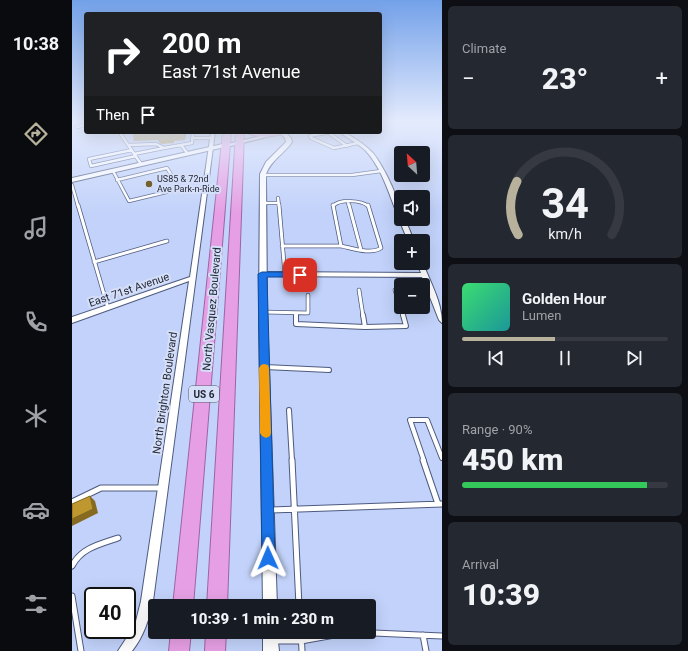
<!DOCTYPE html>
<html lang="en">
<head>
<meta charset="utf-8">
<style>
	body { margin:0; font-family:Roboto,sans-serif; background:#242831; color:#f1f3f6; height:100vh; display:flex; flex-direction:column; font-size:15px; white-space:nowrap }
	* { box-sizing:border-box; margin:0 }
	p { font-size:13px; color:#9ea1a6 }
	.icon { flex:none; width:22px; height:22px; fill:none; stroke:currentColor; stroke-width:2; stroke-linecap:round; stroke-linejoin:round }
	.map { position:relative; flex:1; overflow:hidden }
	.sheet { display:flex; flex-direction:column; gap:6px; padding:6px; background:#0d0f14; width:246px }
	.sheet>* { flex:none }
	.guide { position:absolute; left:12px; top:12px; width:298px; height:122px; border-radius:4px; box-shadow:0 4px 16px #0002; background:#202124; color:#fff; overflow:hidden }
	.needle { width:26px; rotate:334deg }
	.controls { position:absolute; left:322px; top:146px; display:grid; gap:8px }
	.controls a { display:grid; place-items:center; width:36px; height:36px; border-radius:4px; background:#171b24; box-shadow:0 4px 16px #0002; font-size:20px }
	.speed { position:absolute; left:12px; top:587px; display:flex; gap:8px; font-size:20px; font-weight:700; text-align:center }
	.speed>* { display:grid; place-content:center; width:52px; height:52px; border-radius:50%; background:#171b24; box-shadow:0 4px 16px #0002; line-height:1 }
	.speed .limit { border:2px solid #111; border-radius:6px; background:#fff; color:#111 }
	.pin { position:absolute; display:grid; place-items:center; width:34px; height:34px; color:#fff; margin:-17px; border-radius:8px; box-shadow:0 2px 6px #0006 }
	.me { position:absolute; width:44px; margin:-22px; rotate:359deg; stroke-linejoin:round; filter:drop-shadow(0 0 3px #0008) }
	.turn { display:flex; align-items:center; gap:14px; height:84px; padding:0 12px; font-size:18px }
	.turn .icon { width:52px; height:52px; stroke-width:2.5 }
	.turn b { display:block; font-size:28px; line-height:34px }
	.then { display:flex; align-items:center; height:38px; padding:0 12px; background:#0003; gap:8px; font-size:15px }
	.big { font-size:30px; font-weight:800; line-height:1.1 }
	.sheet .card { flex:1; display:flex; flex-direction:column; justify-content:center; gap:6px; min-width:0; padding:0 14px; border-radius:6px; background:#242831 }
	.sheet .dial { align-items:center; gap:0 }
	.dial svg { height:104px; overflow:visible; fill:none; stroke:#363941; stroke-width:7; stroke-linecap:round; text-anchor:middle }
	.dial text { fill:#f1f3f6; stroke:none }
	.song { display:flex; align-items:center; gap:12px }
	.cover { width:48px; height:48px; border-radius:6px; background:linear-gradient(135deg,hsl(140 70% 55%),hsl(180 70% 35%)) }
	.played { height:4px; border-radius:2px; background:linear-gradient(90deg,#b8b19c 45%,#363941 45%) }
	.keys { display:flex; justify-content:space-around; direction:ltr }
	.heat { display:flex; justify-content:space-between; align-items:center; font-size:22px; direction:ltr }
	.charge { height:6px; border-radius:3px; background:linear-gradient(90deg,#34c759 90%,#363941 0) }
	.trip { position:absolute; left:76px; top:599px; width:228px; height:40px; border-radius:4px; background:#171b24; box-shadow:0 4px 16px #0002; font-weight:800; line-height:40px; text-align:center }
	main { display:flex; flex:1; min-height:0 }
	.dock { display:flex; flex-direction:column; width:72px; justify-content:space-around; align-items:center; background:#090b0e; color:#9ea1a6 }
	.dock .icon { width:28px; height:28px }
	.dock .current { color:#b8b19c }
	.dock b { font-size:18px; color:#f1f3f6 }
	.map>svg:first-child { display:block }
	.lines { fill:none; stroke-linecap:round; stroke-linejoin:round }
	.service-far3-casing { stroke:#4e5b7e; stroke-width:4 }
	.service-far2-casing { stroke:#4e5b7e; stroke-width:4.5 }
	.service-far1-casing { stroke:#4e5b7e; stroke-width:6 }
	.service-casing { stroke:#4e5b7e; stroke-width:7 }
	.minor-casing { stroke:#4e5b7e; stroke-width:2 }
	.tertiary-casing { stroke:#4e5b7e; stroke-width:2 }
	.secondary-casing { stroke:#4e5b7e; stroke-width:2 }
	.trunk-casing { stroke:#9c64a2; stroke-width:2 }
	.service-far3 { stroke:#fff; stroke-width:2.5 }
	.service-far2 { stroke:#fff; stroke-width:3 }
	.service-far1 { stroke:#fff; stroke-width:4 }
	.service { stroke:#fff; stroke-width:5 }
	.minor { fill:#fff; fill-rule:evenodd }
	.tertiary { fill:#fff; fill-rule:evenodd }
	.secondary { fill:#f6dbf5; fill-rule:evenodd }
	.trunk { fill:#e69fe4; fill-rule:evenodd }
	.wall { fill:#a38328 }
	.shaded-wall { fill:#856a20 }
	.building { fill:#be982e; stroke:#856a20 }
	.route { fill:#1a73e8; stroke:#114b97 }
	.slow { fill:#f59e0b }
	.poi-dot { fill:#73602f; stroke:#d5dff8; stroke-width:1.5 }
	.labels { text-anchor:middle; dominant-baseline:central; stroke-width:4; stroke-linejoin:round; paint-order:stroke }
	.far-poi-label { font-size:9px; fill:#1f2433; stroke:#d5dff8; text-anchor:start }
	.shield { fill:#d5dff8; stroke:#565c6e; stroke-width:1 }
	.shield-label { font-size:10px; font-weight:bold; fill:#1f2433 }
	.street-label { font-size:11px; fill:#1f2433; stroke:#d5dff8 }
</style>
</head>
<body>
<main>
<nav class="dock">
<b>10:38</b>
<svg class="icon current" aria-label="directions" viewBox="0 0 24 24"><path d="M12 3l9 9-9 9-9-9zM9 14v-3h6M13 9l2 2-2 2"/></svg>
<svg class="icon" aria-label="music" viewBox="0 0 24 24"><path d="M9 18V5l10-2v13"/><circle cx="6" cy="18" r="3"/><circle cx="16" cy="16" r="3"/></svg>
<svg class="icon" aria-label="phone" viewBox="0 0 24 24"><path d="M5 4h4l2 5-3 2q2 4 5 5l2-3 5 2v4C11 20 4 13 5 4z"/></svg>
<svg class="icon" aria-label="climate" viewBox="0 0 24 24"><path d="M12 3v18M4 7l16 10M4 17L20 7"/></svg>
<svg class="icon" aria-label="car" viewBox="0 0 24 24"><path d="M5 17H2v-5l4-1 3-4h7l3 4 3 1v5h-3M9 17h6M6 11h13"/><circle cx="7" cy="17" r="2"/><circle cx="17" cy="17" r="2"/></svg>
<svg class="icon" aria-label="filters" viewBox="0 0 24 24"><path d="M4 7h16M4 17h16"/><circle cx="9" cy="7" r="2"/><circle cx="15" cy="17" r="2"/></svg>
</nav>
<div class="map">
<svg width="370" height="651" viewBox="0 0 370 651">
	<rect width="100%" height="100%" fill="#c2d2fa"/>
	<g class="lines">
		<g class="service-far3-casing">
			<path id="service-far3" d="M 5,127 L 14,125
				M 238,132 L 242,135 L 260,132
				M 48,133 L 69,164
				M 257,133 L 275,146
				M 242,135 L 238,136 L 239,138 L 262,148 L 286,143
				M 120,138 L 140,138
				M 56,145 L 84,144 L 92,148 L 62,154
				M 109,145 L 116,154
				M 92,148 L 120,143 L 121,132
				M 60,150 L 17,159 L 19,166 L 64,156
				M 41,171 L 57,201 L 111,188 L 133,189
				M 191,175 L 280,175 L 309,171
				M 45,180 L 95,168 L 108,189
				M 0,185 L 6,206
				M 206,198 L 207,206
				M 276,202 L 277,206
				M 190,203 L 206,203
				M 261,206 C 268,199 289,200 296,206"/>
		</g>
		<g class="service-far2-casing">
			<path id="service-far2" d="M 6,205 L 36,308
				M 207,205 L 213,275
				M 261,205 L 269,246 C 280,248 299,255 309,248 L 296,205
				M 277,205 L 289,250
				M 210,246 L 269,246
				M 22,262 L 95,241
				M 287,290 L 291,316
				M 323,290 L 331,316
				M 192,312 L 236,313 L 236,295
				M 224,313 L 224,316"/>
		</g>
		<g class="service-far1-casing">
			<path id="service-far1" d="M 224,315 L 224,324 L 293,327 L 291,315
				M 293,327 L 334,326 L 331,315
				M 193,367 L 257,370
				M 217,410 L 220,461
				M 352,461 L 338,420 L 355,420 L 370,458"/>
		</g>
		<g class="service-casing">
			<path id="service" d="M 220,460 L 227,606
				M 351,460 L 366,504
				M 0,502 L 29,488 L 91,488
				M 199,510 L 370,504
				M 0,566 C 9,548 28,544 46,538
				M 0,596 L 9,651
				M 229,632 L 230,651
				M 351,635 L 354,651
				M 202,641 L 229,641 L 279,632 L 370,636"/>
		</g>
		<g class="minor-casing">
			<path id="minor" d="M 139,132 L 143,132 L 81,601 C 77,619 72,636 60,651 L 46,651 L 63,625 L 69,601 L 117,281 L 0,323 L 0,317 L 118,277 Z
				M 268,132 C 274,132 277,135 282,138 C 289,142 295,147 301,153 C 312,167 329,201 329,218 L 326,216 C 317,194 310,168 293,150 C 285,143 276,139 268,132 Z
				M 329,218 L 329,219 L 333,219 L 342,241 L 336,241 L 327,219 Z
				M 345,263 L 351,263 C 358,282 370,302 370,323 L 367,320 L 350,277 L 190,276 L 187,274 L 190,272 L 349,273 Z"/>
		</g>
		<g class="tertiary-casing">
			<path id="tertiary" d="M 207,132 L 213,132 L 219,138 L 220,142 C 212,154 199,160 194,174 L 195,312 L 205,606 L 191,606 L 187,312 L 188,174 L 194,162 L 214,142 L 213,138 Z
				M 155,143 L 157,144 L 157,146 L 0,182 L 0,178 Z
				M 191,632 L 205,632 L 207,651 L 191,651 Z"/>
		</g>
		<g class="secondary-casing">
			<path id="secondary" d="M 204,132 L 210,133 L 155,147 L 152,145 Z"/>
		</g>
		<g class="trunk-casing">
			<path id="trunk" d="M 151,132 L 159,132 L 121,606 L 101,606 Z
				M 164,132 L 172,132 L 155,606 L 135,606 Z
				M 173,132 L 210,132 L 211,133 C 204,138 180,137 173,132 Z
				M 99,632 L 119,632 L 117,651 L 97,651 Z
				M 134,632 L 154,632 L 153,651 L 133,651 Z"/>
		</g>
		<use href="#service-far3" class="service-far3"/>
		<use href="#service-far2" class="service-far2"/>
		<use href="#service-far1" class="service-far1"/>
		<use href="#service" class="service"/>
		<use href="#minor" class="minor"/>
		<use href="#tertiary" class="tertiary"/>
		<use href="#secondary" class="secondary"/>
		<use href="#trunk" class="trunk"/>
	</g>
	<path class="wall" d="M 60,132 L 114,132 L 113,140 L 102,141 L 102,143 L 89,144 L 87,142 L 86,140 L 62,141 Z"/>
	<path class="shaded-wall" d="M 112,132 L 114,132 L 113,140 Z
		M 18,496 L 23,501 L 26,513 L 0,526 L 0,519 Z"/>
	<path class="building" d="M 85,132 L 101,132 L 101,134 L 88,134 L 85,133 Z
		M 18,496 L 21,509 L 0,519 L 0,504 Z"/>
	<linearGradient id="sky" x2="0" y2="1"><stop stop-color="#73a1e9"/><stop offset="0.57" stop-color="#e4ebfd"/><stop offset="1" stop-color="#e4ebfd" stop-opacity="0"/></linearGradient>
	<rect width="370" height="213" fill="url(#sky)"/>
	<path class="route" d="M 190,272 L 228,272 L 233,275 L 228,277 L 195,277 L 203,558 L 201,563 L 196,565 L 192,563 L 190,558 L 186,274 Z"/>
	<path class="slow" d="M 192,364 L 196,365 L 197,368 L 199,433 L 198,436 L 194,438 L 190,436 L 188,433 L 187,368 L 189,365 Z"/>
	<circle class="poi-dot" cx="77" cy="184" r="4"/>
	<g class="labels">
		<g class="far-poi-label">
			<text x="85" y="179">US85 &amp; 72nd<tspan x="85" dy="10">Ave Park-n-Ride</tspan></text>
		</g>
		<rect class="shield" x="117" y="386" width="30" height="16" rx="3"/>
		<g class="shield-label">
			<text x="132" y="394">US 6</text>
		</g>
		<g class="street-label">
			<text transform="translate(57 290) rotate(-19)">East 71st Avenue</text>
			<text transform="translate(140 309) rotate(-85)">North Vasquez Boulevard</text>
			<text transform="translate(93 393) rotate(-82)">North Brighton Boulevard</text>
		</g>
	</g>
</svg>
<div class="controls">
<a><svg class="needle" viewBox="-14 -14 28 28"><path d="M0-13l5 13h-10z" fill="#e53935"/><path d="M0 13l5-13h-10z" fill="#9ea1a6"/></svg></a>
<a><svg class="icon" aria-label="sound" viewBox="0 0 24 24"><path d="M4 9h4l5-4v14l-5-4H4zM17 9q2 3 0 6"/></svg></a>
<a>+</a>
<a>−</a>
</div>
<div class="speed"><div class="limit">40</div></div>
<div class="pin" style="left:228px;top:275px;background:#d93025"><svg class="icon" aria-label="arrive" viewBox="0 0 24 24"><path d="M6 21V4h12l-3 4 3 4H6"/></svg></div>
<svg class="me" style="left:196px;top:558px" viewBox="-20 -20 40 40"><path d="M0-17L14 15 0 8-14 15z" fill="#1a73e8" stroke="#fff" stroke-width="4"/></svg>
<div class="trip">10:39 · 1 min · 230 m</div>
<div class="guide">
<div class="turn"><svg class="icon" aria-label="right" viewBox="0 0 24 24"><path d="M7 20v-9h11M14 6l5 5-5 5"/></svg><div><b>200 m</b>East 71st Avenue</div></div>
<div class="then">Then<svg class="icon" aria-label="arrive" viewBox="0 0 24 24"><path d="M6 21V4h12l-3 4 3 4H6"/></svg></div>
</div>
</div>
<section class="sheet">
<div class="card"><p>Climate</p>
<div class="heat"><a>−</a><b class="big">23°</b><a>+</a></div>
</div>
<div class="card dial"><svg viewBox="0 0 100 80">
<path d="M14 69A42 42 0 1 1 86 69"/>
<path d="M14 69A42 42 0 0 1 13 28" stroke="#b8b19c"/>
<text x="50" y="56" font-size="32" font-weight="700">34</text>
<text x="50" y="72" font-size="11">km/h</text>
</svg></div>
<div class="card">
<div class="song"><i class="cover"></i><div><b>Golden Hour</b><p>Lumen</p></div></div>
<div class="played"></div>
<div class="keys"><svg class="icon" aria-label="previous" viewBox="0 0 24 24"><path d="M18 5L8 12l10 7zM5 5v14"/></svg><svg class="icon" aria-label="pause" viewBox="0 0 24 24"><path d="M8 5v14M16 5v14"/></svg><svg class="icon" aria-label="next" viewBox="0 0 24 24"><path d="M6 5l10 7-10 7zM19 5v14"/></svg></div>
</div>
<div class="card"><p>Range · 90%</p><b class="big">450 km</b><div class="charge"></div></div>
<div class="card"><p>Arrival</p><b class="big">10:39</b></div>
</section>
</main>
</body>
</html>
